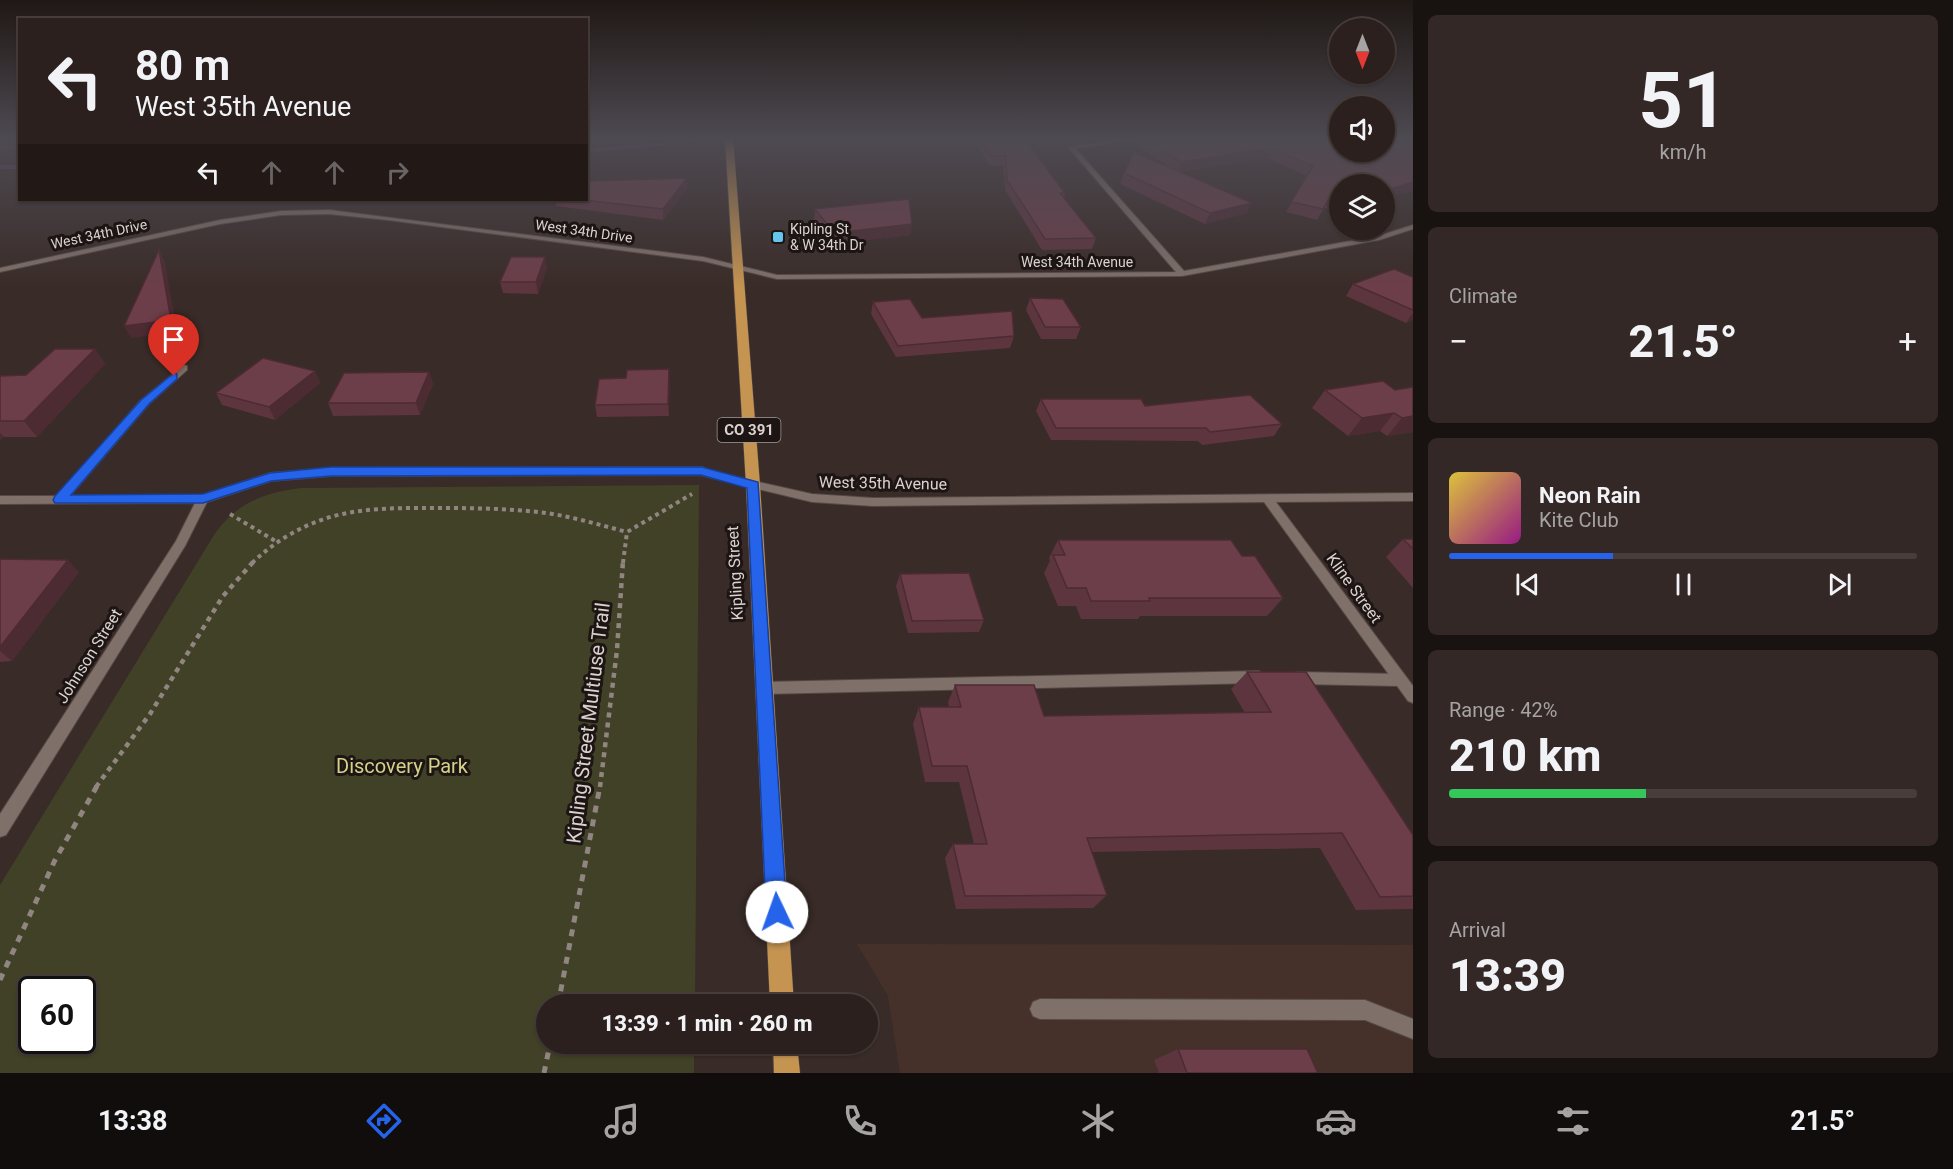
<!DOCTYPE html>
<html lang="en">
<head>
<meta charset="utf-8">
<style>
	body { margin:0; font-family:Roboto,sans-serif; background:#332826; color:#f1f3f6; height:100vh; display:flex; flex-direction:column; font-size:22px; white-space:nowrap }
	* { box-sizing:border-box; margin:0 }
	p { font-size:20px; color:#a6a3a4 }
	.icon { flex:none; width:33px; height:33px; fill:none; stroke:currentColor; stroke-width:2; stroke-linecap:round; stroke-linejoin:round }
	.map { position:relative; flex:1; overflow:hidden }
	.drawer { display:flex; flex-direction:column; gap:15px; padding:15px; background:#181210; width:540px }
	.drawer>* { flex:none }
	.hud { position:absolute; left:18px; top:18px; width:570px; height:183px; border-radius:0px; box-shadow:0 2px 4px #0004,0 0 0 2px #473e3b; background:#2b201d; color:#f1f3f6; overflow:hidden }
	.needle { width:39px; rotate:180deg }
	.fabs { position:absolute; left:1329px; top:18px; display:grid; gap:12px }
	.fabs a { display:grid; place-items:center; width:66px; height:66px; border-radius:50%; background:#2b201d; box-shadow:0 2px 4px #0004,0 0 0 2px #473e3b; font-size:30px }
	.speed { position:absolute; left:18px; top:976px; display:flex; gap:12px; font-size:30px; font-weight:700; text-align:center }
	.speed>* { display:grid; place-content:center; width:78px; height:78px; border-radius:50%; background:#2b201d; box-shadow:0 2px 4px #0004,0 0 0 2px #473e3b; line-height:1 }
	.speed .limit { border:3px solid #111; border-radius:9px; background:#fff; color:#111 }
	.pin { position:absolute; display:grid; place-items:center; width:51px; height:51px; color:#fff; margin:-62px -26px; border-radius:50% 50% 50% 0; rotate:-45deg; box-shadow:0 0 6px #0007 }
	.pin .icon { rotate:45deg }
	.me { position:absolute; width:66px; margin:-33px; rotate:357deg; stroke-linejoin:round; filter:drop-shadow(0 0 4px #0008) }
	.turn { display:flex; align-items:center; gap:21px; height:126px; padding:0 18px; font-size:27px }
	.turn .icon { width:78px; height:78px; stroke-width:2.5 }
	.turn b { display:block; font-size:42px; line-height:51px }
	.lanes { display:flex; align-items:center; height:57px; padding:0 18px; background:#0003; justify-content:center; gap:30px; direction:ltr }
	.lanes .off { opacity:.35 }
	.big { font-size:45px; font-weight:800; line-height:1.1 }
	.drawer .widget { flex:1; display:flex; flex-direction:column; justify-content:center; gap:9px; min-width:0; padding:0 21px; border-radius:9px; background:#332826 }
	.drawer .dial { align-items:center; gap:0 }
	.dial b { font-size:78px; line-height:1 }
	.song { display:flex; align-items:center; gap:18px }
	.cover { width:72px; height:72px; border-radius:9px; background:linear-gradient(135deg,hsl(50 70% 55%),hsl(310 70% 35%)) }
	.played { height:6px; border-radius:3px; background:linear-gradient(90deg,#2563eb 35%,#473e3b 35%) }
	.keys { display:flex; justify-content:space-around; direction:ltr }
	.heat { display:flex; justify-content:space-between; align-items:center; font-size:33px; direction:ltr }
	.charge { height:9px; border-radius:4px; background:linear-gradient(90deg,#34c759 42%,#473e3b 0) }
	.trip { position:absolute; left:536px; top:994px; width:342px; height:60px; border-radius:30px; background:#2b201d; box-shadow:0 2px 4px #0004,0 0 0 2px #473e3b; font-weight:800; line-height:60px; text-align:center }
	.tab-bar { display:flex; height:96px; justify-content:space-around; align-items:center; background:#110d0c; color:#a6a3a4 }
	.tab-bar .icon { width:42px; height:42px }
	.tab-bar .on { color:#2563eb }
	.tab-bar b { font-size:27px; color:#f1f3f6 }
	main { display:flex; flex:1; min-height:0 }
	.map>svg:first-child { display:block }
	.built { fill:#45312a }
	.green { fill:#414127; fill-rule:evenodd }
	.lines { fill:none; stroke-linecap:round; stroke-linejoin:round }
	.stream { fill:#5f3d5a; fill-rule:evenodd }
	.service-casing { stroke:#544945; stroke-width:2 }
	.minor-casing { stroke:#544945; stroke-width:2 }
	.primary-casing { stroke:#544945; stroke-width:1 }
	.path-far2 { stroke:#918582; stroke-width:4; stroke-dasharray:4 4; stroke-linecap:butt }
	.path-far1 { stroke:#918582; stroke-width:4.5; stroke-dasharray:5 5; stroke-linecap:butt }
	.path { stroke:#918582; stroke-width:5; stroke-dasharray:7 7; stroke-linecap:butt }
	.service { fill:#80706a; fill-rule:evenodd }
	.minor { fill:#80706a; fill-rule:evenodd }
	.primary { fill:#c59451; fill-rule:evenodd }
	.wall { fill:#5d353f }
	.shaded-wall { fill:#4c2b33 }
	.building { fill:#6c3e49; stroke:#4c2b33; stroke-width:1.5 }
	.route { fill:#2563eb; stroke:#184099; stroke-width:1.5 }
	.poi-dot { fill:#65c5ee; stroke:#1c1513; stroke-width:2 }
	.labels { text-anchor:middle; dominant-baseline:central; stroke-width:6; stroke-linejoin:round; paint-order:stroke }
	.far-poi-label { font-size:14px; fill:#dbd2cf; stroke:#1c1513; text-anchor:start }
	.far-street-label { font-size:14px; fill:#dbd2cf; stroke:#1c1513 }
	.shield { fill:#1c1513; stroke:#a29997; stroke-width:1.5 }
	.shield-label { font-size:15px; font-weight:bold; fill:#dbd2cf }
	.street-label { font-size:16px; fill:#dbd2cf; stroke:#1c1513 }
	.near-street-label { font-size:20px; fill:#dbd2cf; stroke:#1c1513 }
	.near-park-label { font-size:20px; fill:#d4d289; stroke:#1c1513 }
</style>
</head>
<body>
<main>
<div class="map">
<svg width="1413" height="1073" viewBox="0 0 1413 1073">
	<rect width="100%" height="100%" fill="#392b27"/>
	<path class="built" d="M 857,944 L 1413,945 L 1413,1073 L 900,1073 L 888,996 Z"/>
	<path class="green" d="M 699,485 L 695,1005 L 546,1005 L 546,1044 L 694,1044 L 694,1073 L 0,1073 L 0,885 L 214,535 C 235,504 264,492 302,488 ZM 32,990 L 82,990 L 82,1041 L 32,1041 Z"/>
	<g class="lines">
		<path class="stream" d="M 697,139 L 695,142 L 586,153 L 586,149 Z
			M 0,165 L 20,165 L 20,169 L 0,169 Z"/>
		<g class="service-casing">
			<path id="service" d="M 1258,671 L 1263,673 L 1265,677 L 1263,681 L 1258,683 L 764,694 L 759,692 L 757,688 L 759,684 L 764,682 Z
				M 1297,672 L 1400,674 L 1405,676 L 1407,680 L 1405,684 L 1400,686 L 1297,684 L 1292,682 L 1290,678 L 1292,674 Z
				M 1040,999 L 1365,1000 L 1413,1019 L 1413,1039 L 1365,1020 L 1040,1019 L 1033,1016 L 1030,1009 L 1033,1002 Z"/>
		</g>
		<g class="minor-casing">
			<path id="minor" d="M 1127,138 L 1148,138 L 1075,148 L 1184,271 L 1378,236 L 1413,225 L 1413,229 L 1379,240 L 1182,276 L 777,279 L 703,261 L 388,220 L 329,214 L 281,215 L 220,224 L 0,272 L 0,268 L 220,220 L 281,211 L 329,210 L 703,257 L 777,275 L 1176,272 L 1068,147 Z
				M 184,365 L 187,366 L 187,370 L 149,404 L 70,496 L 202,495 L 270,473 L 331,468 L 662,467 L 702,467 L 714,472 L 812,494 L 873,498 L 1413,493 L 1413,501 L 1276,502 L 1413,686 L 1413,703 L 1408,701 L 1264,502 L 873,506 L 812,502 L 700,475 L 331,476 L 271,481 L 207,502 L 185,546 L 6,835 L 0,837 L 0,814 L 176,541 L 195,503 L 0,504 L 0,496 L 57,496 L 141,400 Z"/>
		</g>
		<g class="primary-casing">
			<path id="primary" d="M 725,138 L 733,138 L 760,485 L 794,1005 L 770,1005 L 746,485 Z
				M 773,1044 L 797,1044 L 800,1073 L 774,1073 Z"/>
		</g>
		<path class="path-far2" d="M 230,514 L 277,542
			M 252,563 C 274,542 299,527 327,518 C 359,508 394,508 427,508 C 467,508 507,508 546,513 C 574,517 600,525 627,532
			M 623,563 L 627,532 L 692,494"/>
		<path class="path-far1" d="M 96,787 L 150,714 L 223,596 L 254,561
			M 600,787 L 617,650 L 623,561"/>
		<path class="path" d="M 0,980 L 55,860 L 97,786
			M 558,1005 L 600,786
			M 544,1073 L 550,1044"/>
		<use href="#service" class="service"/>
		<use href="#minor" class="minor"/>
		<use href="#primary" class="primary"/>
	</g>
	<path class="wall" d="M 973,138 L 1032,138 L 1026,142 L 1065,193 L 1064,198 L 1096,238 L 1092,249 L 1042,250 L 1005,190 L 1003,166 L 990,166 Z
		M 1135,138 L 1340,138 L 1384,184 L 1340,184 L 1340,204 L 1336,210 L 1324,208 L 1317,220 L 1286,212 L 1307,176 L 1267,158 L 1180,172 L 1247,213 L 1205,224 L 1120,184 L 1124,173 L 1169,167 L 1133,142 Z
		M 687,178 L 687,188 L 663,220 L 556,206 L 555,200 L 586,200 Z
		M 815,209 L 912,224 L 910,235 L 833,244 L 814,220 Z
		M 547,268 L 538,294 L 503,293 L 500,282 Z
		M 1413,277 L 1413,320 L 1406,323 L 1346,296 L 1353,284 Z
		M 1030,298 L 1081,327 L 1076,339 L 1041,339 L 1026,310 Z
		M 873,302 L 922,318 L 1014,336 L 1010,348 L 896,357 L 871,314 Z
		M 95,349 L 105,364 L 37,437 L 4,437 L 0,440 L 0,376 L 26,375 Z
		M 669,369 L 669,416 L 597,417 L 595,405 Z
		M 315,371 L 320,383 L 275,420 L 222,405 L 216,393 Z
		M 429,372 L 433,384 L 420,415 L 333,416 L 328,403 Z
		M 1413,387 L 1413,432 L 1387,436 L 1380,431 L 1348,436 L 1312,408 L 1325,390 L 1395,390 Z
		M 1041,399 L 1145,406 L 1282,424 L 1274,436 L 1202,445 L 1198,441 L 1051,440 L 1036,411 Z
		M 1403,539 L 1413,539 L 1413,588 L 1386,557 Z
		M 1058,540 L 1242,556 L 1283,598 L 1267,616 L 1140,616 L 1138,619 L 1081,619 L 1076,606 L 1058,606 L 1044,573 L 1050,561 L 1049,558 Z
		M 0,559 L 79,572 L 12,661 L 0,662 Z
		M 900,574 L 984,620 L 979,632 L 908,633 L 896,586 Z
		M 1247,672 L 1413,835 L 1413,909 L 1356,910 L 1320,848 L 1092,852 L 1107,895 L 1093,908 L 956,909 L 945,858 L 953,844 L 974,844 L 959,782 L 925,782 L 913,724 L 919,707 L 949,707 L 948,702 L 955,685 L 1044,716 L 1245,713 L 1231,689 Z
		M 1178,1049 L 1318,1073 L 1159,1073 L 1154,1060 Z"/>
	<path class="shaded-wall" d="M 12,138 L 20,138 L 20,148 L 0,152 L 0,141 Z
		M 1021,138 L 1032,138 L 1019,145 Z
		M 1271,148 L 1267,158 L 1177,172 L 1181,162 Z
		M 687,178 L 687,188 L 663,220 L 663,209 Z
		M 1413,182 L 1413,191 L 1384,199 L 1384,191 Z
		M 1252,203 L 1247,213 L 1205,224 L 1210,213 Z
		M 912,224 L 910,235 L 833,244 L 834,233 Z
		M 159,250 L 165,262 L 177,332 L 131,338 L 124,326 Z
		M 545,257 L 547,268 L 538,294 L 536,282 Z
		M 1413,313 L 1413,320 L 1406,323 Z
		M 95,349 L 105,364 L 37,437 L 24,421 Z
		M 669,369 L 670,381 L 669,416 L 668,404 Z
		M 315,371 L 320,383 L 275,420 L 269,407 Z
		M 429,372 L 433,384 L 420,415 L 416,403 Z
		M 1394,413 L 1380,431 L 1348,436 L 1362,418 Z
		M 1413,416 L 1413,432 L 1387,436 L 1402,418 Z
		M 0,433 L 4,437 L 0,440 Z
		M 68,560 L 79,572 L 12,661 L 0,651 L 0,647 Z"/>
	<path class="building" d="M 0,138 L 12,138 L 0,141 Z
		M 981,138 L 1024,138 L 1065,193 L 1060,193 L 1096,238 L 1045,239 L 1007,180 L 1006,156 L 992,156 Z
		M 1145,138 L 1340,138 L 1340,152 L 1384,152 L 1384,138 L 1413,138 L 1413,182 L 1384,191 L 1384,184 L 1356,184 L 1351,182 L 1350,184 L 1340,184 L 1340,199 L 1330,197 L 1323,209 L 1291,202 L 1313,166 L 1271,148 L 1181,162 Z
		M 1134,152 L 1252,203 L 1210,213 L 1124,173 Z
		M 687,178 L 663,209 L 583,200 L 586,200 L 586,181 Z
		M 909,199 L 912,224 L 834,233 L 815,209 Z
		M 159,250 L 171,320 L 124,326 Z
		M 511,257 L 545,257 L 536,282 L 500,282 Z
		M 1394,269 L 1413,277 L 1413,310 L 1353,284 Z
		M 1030,298 L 1063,299 L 1081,327 L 1045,327 Z
		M 910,299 L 922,318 L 1012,311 L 1014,336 L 898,346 L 873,302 Z
		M 55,349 L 95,349 L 24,421 L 0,421 L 0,376 L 26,375 Z
		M 263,358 L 315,371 L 269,407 L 216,393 Z
		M 669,369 L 668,404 L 595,405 L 599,379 L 626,378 L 627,370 Z
		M 429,372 L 416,403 L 328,403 L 344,373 Z
		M 1383,381 L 1395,390 L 1413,387 L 1413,416 L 1402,418 L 1394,413 L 1362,418 L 1325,390 Z
		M 1250,395 L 1282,424 L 1210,432 L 1206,428 L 1056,428 L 1041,399 L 1141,399 L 1145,406 Z
		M 1403,539 L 1413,539 L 1413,549 Z
		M 1058,540 L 1231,540 L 1242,556 L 1255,556 L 1283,598 L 1149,598 L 1150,601 L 1091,601 L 1086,588 L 1067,588 L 1053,555 L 1065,555 Z
		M 0,559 L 68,560 L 0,647 Z
		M 969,573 L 984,620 L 912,621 L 900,574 Z
		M 1247,672 L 1306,672 L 1413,835 L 1413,896 L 1380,897 L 1342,833 L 1087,838 L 1107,895 L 965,896 L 953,844 L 987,844 L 967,766 L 932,766 L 919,707 L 961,707 L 955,685 L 1034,685 L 1044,716 L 1271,712 Z
		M 1178,1049 L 1307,1049 L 1318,1073 L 1187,1073 Z"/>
	<linearGradient id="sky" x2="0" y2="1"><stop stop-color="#1f1815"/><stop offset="0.48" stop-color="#4e4a52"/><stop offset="1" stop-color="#4e4a52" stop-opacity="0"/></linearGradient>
	<rect width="1413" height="289" fill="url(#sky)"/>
	<path class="route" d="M 174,373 L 177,374 L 177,379 L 149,404 L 71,495 L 203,494 L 270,473 L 331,467 L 702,467 L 758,482 L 787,912 L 784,919 L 777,922 L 769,919 L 766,912 L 747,488 L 701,475 L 331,476 L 271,481 L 203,503 L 55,503 L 53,500 L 55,496 L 141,400 Z"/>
	<rect class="poi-dot" x="772" y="231" width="12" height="12" rx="3"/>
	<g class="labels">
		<g class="far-poi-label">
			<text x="790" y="229">Kipling St<tspan x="790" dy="16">&amp; W 34th Dr</tspan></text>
		</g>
		<g class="far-street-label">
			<text transform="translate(584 231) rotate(8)">West 34th Drive</text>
			<text transform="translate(99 234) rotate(-12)">West 34th Drive</text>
			<text x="1077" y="262">West 34th Avenue</text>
		</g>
		<rect class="shield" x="717.5" y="418" width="63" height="24" rx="4.5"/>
		<g class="shield-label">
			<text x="749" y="430">CO 391</text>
		</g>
		<g class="street-label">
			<text transform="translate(883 483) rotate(1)">West 35th Avenue</text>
			<text transform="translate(735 573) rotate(-93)">Kipling Street</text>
			<text transform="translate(1354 588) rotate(54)">Kline Street</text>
			<text transform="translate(89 656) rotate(-58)">Johnson Street</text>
		</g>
		<g class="near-street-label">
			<text transform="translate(588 723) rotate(-83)">Kipling Street Multiuse Trail</text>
		</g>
		<g class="near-park-label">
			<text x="402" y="766">Discovery Park</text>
		</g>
	</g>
</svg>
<div class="fabs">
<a><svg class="needle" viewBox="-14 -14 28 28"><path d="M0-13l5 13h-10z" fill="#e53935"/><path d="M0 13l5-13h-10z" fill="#a6a3a4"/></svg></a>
<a><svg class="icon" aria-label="sound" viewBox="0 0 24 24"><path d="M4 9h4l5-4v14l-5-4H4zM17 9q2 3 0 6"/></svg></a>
<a><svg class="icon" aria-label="layers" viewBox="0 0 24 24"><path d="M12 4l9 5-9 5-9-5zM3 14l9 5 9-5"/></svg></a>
</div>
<div class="speed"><div class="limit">60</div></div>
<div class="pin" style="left:174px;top:376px;background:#d93025"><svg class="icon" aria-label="arrive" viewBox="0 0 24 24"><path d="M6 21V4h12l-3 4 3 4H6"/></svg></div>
<svg class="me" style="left:777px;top:912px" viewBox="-20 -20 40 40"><circle r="19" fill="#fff"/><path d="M0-13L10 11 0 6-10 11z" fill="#2563eb"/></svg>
<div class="trip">13:39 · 1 min · 260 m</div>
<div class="hud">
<div class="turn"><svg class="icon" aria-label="left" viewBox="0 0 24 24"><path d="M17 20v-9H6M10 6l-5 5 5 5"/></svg><div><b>80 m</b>West 35th Avenue</div></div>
<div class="lanes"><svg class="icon" aria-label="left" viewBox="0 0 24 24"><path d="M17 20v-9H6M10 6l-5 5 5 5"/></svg><svg class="icon off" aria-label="ahead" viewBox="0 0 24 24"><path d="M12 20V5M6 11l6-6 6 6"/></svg><svg class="icon off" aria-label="ahead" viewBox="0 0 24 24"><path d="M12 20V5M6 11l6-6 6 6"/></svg><svg class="icon off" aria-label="right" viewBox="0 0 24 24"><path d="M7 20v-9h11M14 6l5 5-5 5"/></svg></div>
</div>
</div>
<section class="drawer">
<div class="widget dial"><b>51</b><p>km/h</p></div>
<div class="widget"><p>Climate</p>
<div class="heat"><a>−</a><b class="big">21.5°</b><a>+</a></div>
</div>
<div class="widget">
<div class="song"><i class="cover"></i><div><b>Neon Rain</b><p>Kite Club</p></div></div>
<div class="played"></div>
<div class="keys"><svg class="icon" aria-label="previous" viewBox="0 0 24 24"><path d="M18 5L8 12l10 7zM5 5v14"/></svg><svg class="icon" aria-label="pause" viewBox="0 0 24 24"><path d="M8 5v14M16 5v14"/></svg><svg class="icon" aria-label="next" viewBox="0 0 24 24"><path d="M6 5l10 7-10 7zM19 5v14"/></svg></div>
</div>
<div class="widget"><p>Range · 42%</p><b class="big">210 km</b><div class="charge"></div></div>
<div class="widget"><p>Arrival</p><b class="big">13:39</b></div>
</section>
</main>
<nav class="tab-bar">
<b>13:38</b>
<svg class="icon on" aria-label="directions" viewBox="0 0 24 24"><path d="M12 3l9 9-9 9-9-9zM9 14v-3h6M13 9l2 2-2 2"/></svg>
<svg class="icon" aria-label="music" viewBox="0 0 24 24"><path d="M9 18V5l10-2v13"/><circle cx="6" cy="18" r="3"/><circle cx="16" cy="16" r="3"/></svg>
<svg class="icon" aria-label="phone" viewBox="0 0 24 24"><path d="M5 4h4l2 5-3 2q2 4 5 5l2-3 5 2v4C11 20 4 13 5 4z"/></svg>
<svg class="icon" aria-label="climate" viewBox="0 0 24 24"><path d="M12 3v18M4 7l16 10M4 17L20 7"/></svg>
<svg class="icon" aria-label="car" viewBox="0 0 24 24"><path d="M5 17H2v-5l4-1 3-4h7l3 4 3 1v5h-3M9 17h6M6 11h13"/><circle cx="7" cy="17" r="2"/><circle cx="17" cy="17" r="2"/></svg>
<svg class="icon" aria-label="filters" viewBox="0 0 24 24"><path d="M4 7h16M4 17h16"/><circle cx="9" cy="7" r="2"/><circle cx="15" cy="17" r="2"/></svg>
<b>21.5°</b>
</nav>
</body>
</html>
